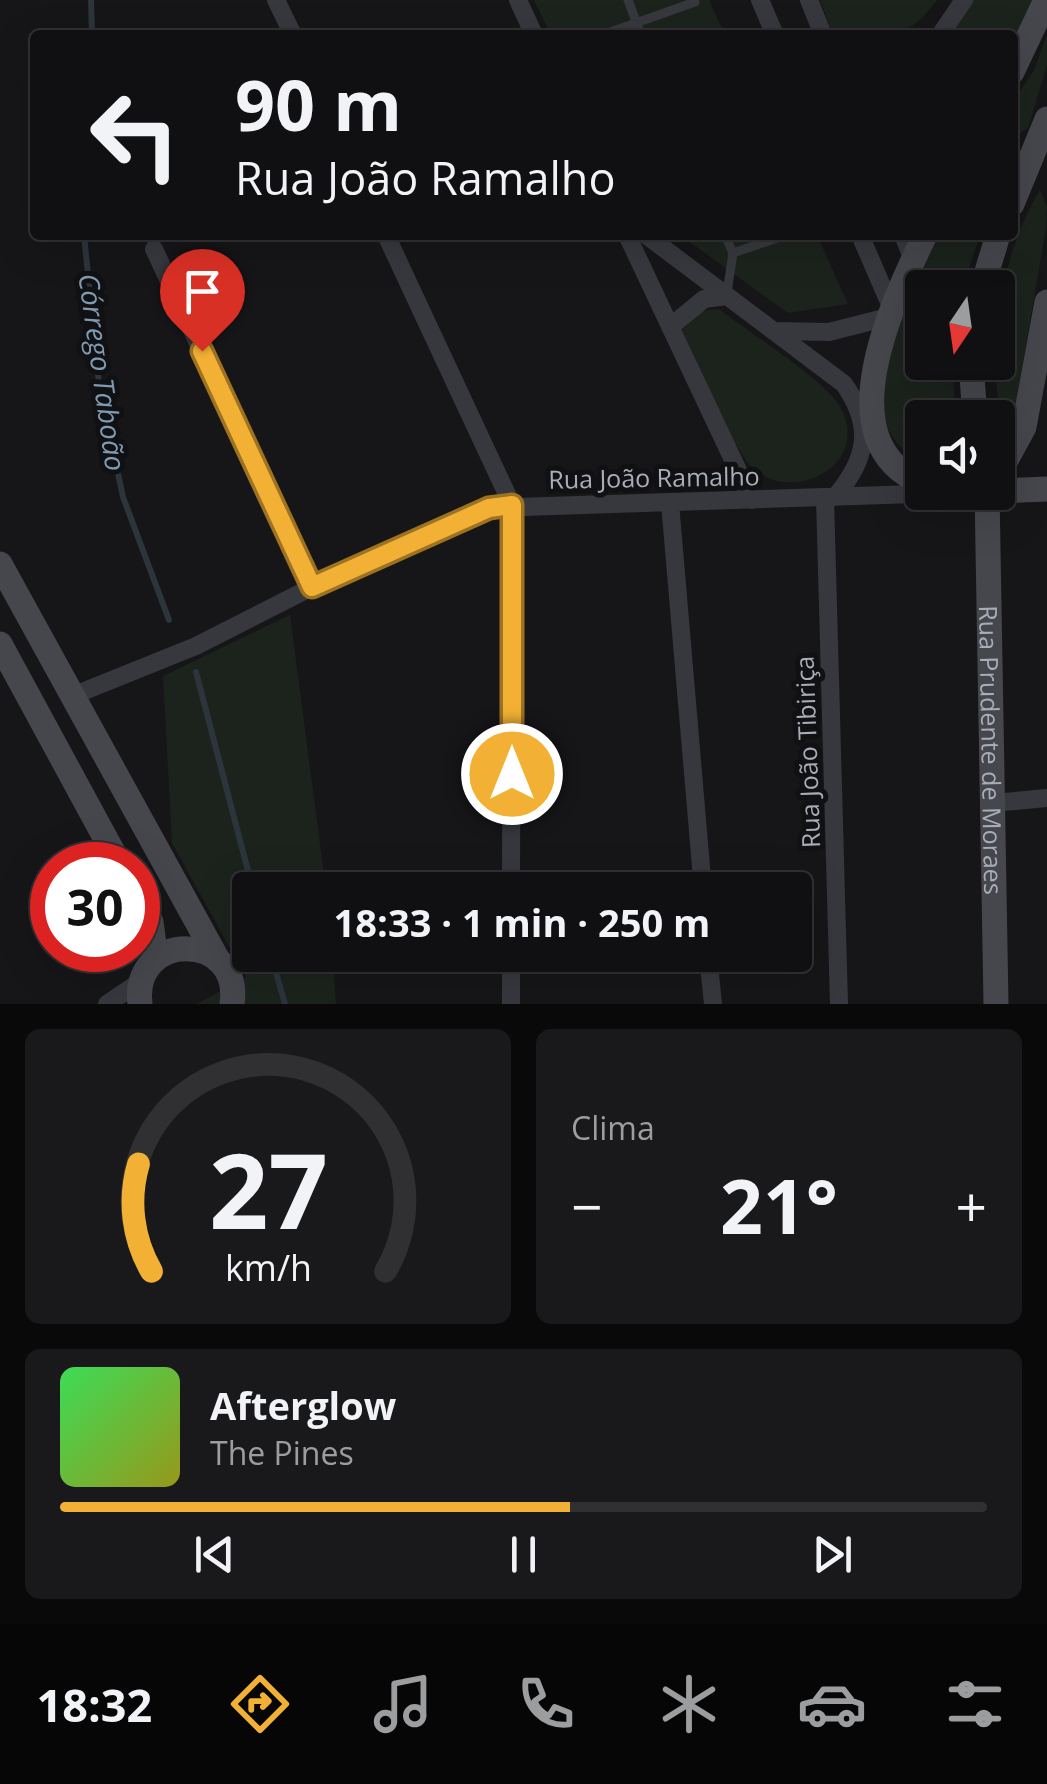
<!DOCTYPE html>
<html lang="pt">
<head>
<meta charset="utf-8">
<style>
	body { margin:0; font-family:"Open Sans",sans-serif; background:#19191b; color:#f1f3f6; height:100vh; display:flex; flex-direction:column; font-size:38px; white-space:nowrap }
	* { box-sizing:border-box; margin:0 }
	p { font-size:32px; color:#9c9d9f }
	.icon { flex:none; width:55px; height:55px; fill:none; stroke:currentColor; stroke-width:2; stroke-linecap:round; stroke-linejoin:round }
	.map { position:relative; height:1004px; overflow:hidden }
	.panel { display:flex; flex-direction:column; gap:25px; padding:25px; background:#09090a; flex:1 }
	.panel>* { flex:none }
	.banner { position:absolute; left:30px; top:30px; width:988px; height:210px; border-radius:10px; box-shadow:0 10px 40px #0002,0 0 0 2px #303032; background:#101012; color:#f1f3f6; overflow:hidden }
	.needle { width:65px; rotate:193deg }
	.controls { position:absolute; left:905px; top:270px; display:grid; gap:20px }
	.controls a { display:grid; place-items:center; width:110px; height:110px; border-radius:10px; background:#101012; box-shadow:0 10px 40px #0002,0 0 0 2px #303032; font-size:50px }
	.speed { position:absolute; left:30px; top:842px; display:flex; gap:20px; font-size:50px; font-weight:700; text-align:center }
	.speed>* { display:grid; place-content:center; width:130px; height:130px; border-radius:50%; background:#101012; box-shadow:0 10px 40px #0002,0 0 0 2px #303032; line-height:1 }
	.speed .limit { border:15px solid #d22; background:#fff; color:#111 }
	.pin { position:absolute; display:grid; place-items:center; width:85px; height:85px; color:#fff; margin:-102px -42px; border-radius:50% 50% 50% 0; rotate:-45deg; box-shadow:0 0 10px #0007 }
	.pin .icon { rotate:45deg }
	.me { position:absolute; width:110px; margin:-55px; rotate:0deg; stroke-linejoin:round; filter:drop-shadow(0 0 8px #0008) }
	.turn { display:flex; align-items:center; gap:35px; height:210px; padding:0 40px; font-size:45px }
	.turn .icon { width:130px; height:130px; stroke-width:2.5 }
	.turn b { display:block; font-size:70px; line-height:85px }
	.big { font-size:75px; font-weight:700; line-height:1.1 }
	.panel .tile { flex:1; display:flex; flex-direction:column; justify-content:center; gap:15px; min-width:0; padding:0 35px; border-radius:15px; background:#19191b }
	.panel .dial { align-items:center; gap:0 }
	.dial svg { height:260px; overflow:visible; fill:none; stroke:#303032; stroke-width:7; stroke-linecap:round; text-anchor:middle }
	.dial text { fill:#f1f3f6; stroke:none }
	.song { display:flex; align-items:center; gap:30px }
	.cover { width:120px; height:120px; border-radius:15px; background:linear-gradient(135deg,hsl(130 70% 55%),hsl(60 70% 35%)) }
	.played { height:10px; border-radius:5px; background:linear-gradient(90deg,#f2b134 55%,#303032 55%) }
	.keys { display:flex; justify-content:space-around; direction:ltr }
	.heat { display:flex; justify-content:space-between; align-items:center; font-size:55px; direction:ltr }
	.panel .tiles { flex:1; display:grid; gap:25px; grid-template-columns:1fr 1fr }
	.tile:last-child { grid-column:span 2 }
	.trip { position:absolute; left:232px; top:872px; width:580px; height:100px; border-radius:10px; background:#101012; box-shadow:0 10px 40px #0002,0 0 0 2px #303032; font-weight:700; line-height:100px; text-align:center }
	.dock { display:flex; height:160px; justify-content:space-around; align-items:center; background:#060607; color:#9c9d9f }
	.dock .icon { width:70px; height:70px }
	.dock .selected { color:#f2b134 }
	.dock b { font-size:45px; color:#f1f3f6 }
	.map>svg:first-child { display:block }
	.green { fill:#1c231d }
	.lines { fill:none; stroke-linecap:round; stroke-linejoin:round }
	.stream { stroke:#2c353c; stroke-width:6 }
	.lane { stroke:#37383d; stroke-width:9 }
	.street { stroke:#37383d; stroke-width:18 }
	.secondary { stroke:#45474d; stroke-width:25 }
	.route-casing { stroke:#9d7322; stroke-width:25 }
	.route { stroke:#f2b134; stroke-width:18 }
	.labels { text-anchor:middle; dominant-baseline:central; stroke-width:10; stroke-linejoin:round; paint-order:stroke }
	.street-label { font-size:25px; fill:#a8adb8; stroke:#111113 }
	.water-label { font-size:28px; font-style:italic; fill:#7f9bb3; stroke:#111113 }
</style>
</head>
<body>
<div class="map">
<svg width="1047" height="1004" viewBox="0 0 1047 1004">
	<rect width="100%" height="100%" fill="#161618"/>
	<path class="green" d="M 534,0 L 709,0 L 725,35 L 551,35 Z
		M 820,0 L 937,0 C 905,44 883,35 833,35 Z
		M 971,0 L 1033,0 L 1013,46 L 1012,35 L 952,35 Z
		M 1047,34 L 1047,65 L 1028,128 L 1013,137 L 1013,102 L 1034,70 Z
		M 1040,190 L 1047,207 L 1046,228 L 1013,420 L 1007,433 L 1002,432 L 994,363 L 998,362 C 998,299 1007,245 1040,190 Z
		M 680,235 L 817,235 L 848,304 L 788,313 Z
		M 939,235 L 980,235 L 963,287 L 922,288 L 922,362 L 952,363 L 956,417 L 922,418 L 922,461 C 836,423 914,294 939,235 Z
		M 719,309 C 747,331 822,378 839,405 C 875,465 790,506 752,467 C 732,447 697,360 682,330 L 701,311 Z
		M 290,615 L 326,890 L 250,890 L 250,955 L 333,955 L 336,1004 L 197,1004 L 246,977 L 172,843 L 163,676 Z"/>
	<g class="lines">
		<path class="stream" d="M 91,0 L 92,35
			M 84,235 L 99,384 L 123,497 L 169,620
			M 196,672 L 253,890
			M 271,955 L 285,1004"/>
		<path class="lane" d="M 628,0 L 641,35
			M 602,35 L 695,2
			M 725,235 L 733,253 L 727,293
			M 733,253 L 780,237"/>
		<path class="street" d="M 276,0 L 293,35
			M 518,0 L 534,35
			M 760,0 L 775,35
			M 809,0 L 823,35
			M 940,35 L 964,0
			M 386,235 L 512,505 L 511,890
			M 627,235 L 752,500
			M 646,235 L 844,384 C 874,427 867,459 835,497
			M 860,235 L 892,309
			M 903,235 L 913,260
			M 154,249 L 312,587
			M 670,327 L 704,299 L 727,296
			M 776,331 L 829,332 L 888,317
			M 825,498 L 839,1004
			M 670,503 L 703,890
			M 72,696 L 196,646 L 312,587 L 489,508 L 978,492
			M 993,803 L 1047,798
			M 708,955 L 713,1004
			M 107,1004 L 141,981
			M 511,1004 L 511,955"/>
		<g class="secondary">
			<path d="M 1012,72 L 1046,0"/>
			<path d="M 1012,204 L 1047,119"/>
			<path d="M 982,288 L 998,235"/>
			<path d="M 971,362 L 975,418"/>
			<path d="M 998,475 L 1024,427 L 1047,302"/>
			<path d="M 922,483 C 824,442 894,300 925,235"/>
			<path d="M 998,491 L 1047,489"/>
			<path d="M 946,492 L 948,494"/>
			<path id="s1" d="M 987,492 L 996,1004"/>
			<path d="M 0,564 L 218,960"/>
			<path d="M 0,644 L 120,865"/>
			<path d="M 138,897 L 151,922 L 156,959"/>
			<path d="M 140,1004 C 131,930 243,931 232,1004"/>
		</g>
	</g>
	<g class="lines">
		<g class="route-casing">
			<path id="route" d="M 202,351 L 312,587 L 489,508 L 512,505 L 512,774"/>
		</g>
		<use href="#route" class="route"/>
	</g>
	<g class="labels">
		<g class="street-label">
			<text transform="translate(654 477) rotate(-1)">Rua João Ramalho</text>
			<text stroke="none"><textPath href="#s1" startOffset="258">Rua Prudente de Moraes</textPath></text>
			<text transform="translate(807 752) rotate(-92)">Rua João Tibiriça</text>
		</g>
		<g class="water-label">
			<text transform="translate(103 372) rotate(82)">Córrego Taboão</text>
		</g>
	</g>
</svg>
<div class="controls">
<a><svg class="needle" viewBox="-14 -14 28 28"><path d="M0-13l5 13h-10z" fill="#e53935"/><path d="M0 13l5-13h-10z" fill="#9c9d9f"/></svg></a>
<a><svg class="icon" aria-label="sound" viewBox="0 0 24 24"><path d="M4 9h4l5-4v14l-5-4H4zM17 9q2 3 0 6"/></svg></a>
</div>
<div class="speed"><div class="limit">30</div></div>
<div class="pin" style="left:202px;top:351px;background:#d93025"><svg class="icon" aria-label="arrive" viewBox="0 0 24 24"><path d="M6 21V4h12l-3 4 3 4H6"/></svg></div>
<svg class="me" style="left:512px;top:774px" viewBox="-20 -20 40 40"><circle r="17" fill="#f2b134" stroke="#fff" stroke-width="3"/><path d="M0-11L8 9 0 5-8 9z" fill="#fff"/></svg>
<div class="trip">18:33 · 1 min · 250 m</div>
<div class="banner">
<div class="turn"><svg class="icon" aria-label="left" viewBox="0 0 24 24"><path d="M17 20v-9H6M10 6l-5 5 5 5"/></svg><div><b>90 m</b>Rua João Ramalho</div></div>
</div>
</div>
<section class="panel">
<div class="tiles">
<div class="tile dial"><svg viewBox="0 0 100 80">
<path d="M14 69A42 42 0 1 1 86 69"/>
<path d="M14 69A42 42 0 0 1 10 36" stroke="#f2b134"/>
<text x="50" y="56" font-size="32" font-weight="700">27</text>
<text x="50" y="72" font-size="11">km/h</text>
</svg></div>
<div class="tile"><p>Clima</p>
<div class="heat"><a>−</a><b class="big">21°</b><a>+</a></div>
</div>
<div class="tile">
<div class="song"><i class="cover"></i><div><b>Afterglow</b><p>The Pines</p></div></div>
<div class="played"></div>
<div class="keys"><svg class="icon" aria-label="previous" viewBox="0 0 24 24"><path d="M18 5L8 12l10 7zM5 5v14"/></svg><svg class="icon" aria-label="pause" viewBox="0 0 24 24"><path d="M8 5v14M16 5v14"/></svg><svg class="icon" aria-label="next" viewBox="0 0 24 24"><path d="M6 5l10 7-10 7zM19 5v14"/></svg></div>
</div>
</div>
</section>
<nav class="dock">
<b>18:32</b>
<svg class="icon selected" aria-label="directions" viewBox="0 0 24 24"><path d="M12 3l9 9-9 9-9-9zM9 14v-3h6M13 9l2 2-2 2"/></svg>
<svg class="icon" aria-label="music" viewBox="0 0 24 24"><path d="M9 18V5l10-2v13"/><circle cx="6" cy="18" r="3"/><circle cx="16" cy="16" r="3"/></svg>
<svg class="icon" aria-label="phone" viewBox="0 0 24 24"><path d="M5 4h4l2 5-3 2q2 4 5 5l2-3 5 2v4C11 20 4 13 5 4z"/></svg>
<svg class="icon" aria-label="climate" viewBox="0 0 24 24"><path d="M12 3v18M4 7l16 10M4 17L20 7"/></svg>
<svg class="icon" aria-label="car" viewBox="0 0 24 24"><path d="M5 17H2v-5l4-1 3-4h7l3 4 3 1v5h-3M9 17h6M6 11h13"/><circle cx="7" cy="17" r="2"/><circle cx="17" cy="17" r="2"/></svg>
<svg class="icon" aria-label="filters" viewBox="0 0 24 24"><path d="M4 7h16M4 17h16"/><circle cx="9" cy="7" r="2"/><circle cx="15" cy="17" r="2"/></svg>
</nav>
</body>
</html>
